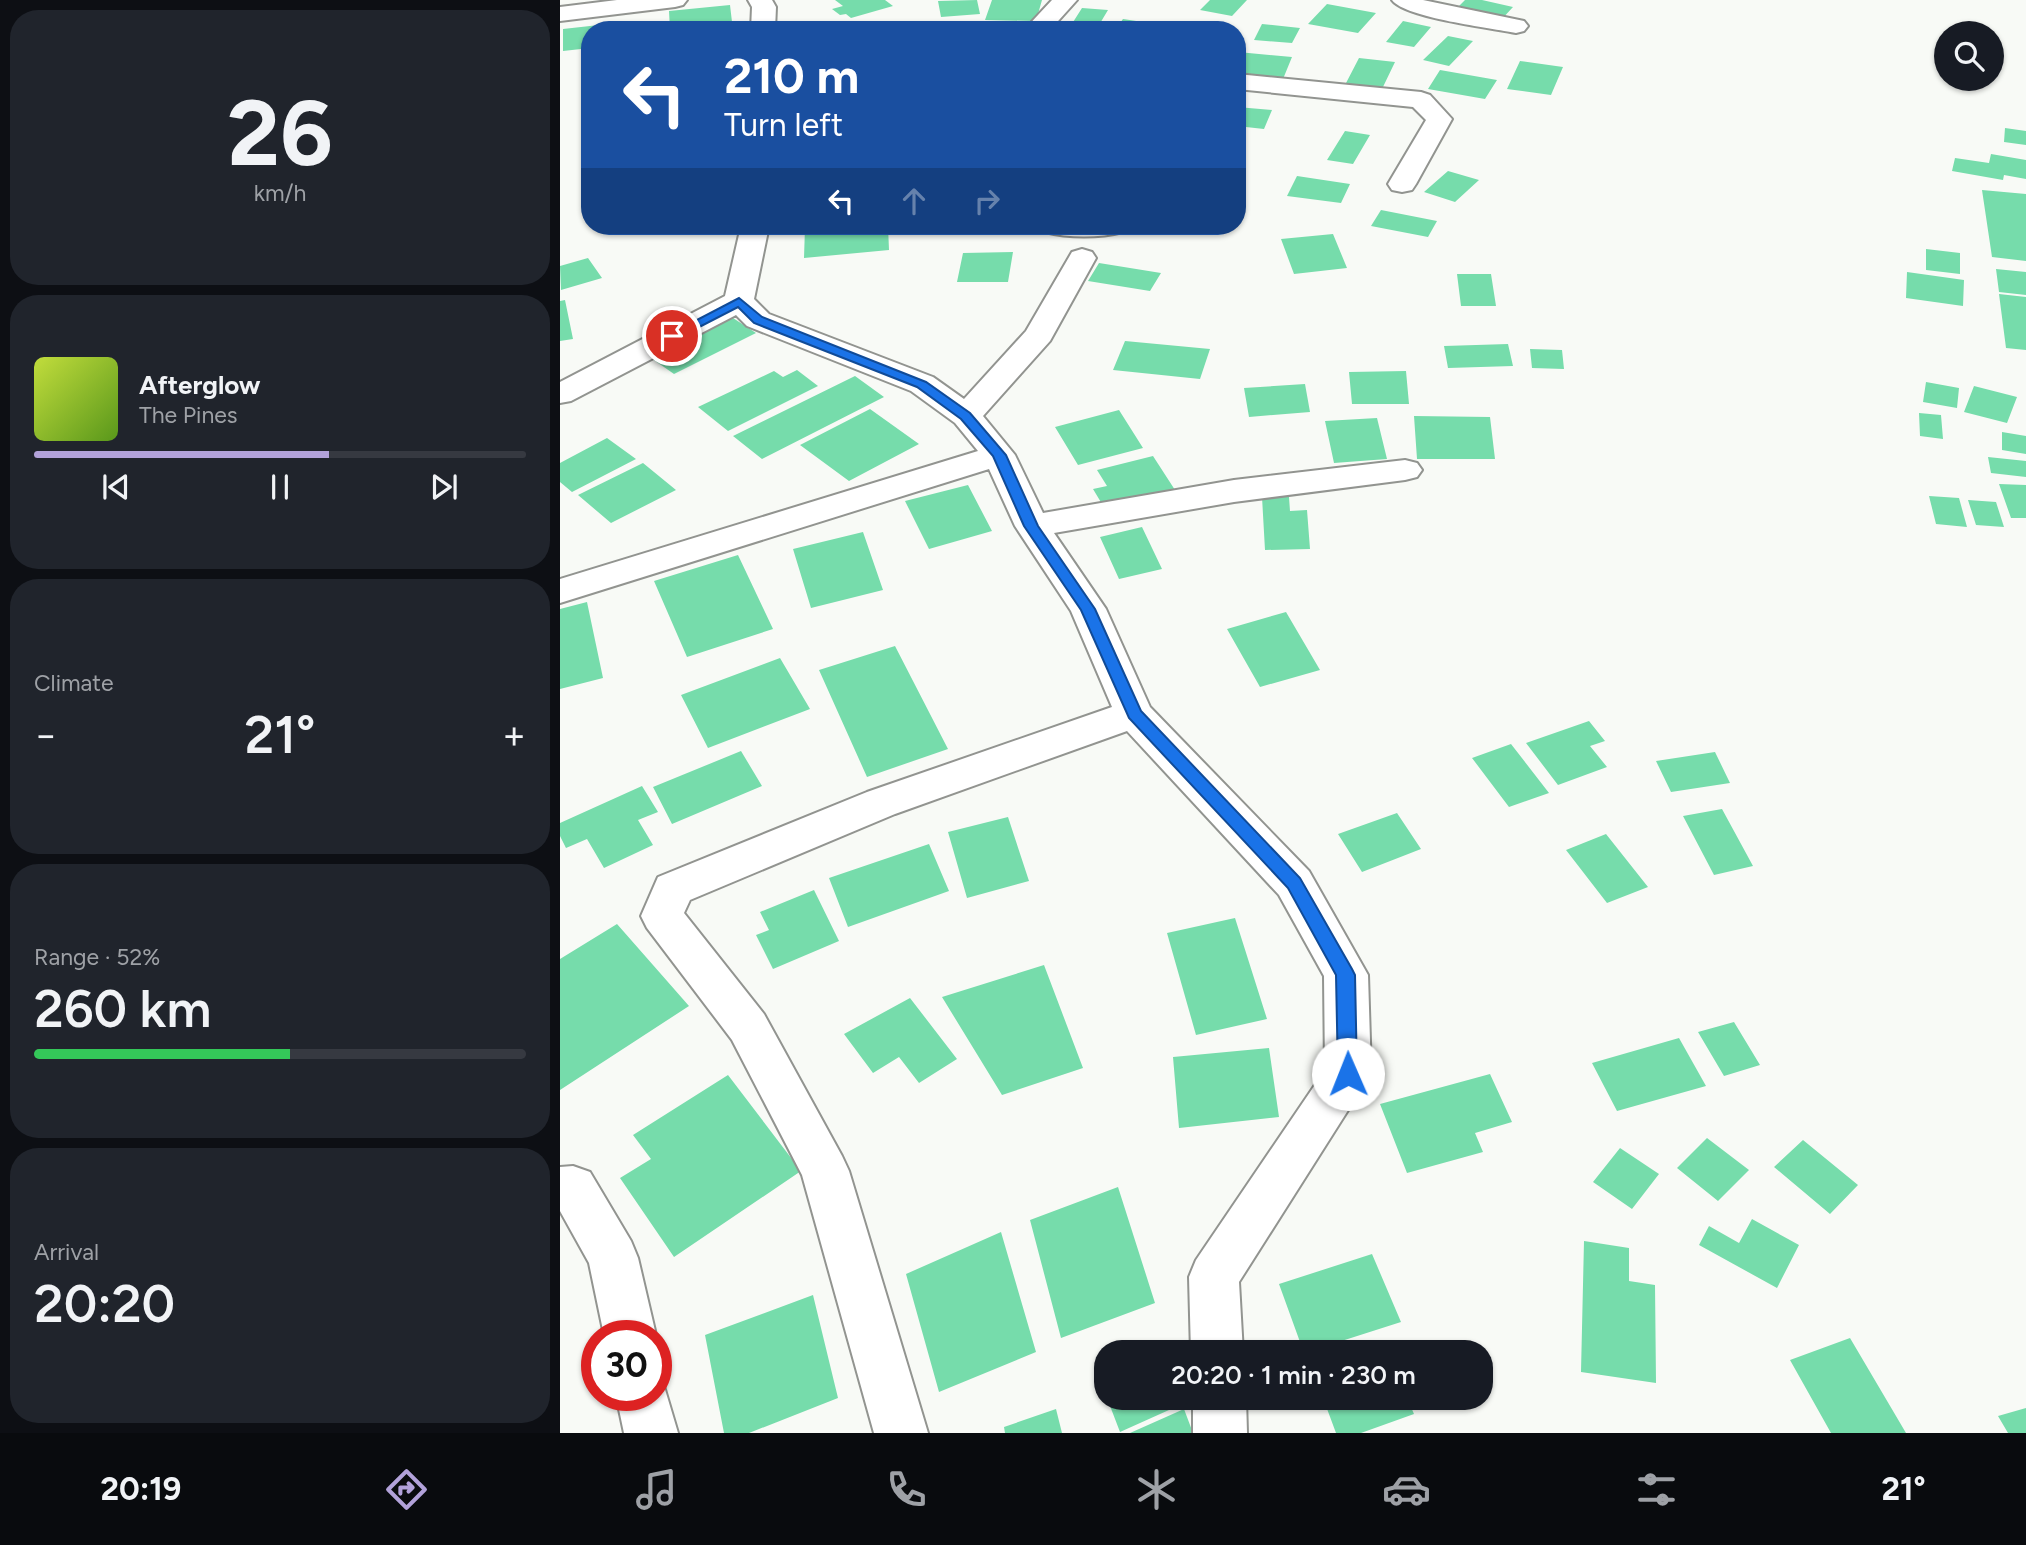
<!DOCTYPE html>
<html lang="en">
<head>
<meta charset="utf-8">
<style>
	body { margin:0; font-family:Figtree,sans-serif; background:#20242c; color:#f1f3f6; height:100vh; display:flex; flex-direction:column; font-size:26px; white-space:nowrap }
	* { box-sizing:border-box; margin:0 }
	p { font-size:23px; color:#9ea1a6 }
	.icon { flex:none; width:38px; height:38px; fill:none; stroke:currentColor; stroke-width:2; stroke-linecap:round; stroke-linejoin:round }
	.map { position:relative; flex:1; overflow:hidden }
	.details { display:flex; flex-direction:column; gap:10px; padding:10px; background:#0d0f14; width:560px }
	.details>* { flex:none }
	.banner { position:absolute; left:21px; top:21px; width:665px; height:214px; border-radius:28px; box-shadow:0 2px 5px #0004; background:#1a4fa0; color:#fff; overflow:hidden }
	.controls { position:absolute; left:1374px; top:21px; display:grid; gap:14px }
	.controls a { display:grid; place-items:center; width:70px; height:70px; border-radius:50%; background:#171b24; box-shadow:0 2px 5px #0004; font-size:35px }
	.speed { position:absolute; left:21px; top:1320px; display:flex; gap:14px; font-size:35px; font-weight:700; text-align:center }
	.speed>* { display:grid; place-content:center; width:91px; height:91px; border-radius:50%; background:#171b24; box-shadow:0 2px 5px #0004; line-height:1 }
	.speed .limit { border:10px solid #d22; background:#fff; color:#111 }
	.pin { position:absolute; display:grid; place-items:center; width:60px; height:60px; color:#fff; margin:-30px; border:4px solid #fff; border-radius:50%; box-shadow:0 2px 7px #0007 }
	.me { position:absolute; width:77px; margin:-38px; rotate:359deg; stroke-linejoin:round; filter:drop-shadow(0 0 5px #0008) }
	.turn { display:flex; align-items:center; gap:24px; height:147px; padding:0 28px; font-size:32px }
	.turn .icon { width:91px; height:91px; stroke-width:2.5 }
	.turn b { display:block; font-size:49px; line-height:60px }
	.lanes { display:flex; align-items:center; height:66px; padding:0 28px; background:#0003; justify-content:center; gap:35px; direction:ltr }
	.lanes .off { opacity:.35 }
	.big { font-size:52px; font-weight:600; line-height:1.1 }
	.details .tile { flex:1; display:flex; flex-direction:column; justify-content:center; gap:10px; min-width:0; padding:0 24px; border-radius:28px; background:#20242c }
	.details .dial { align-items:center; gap:0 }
	.dial b { font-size:91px; line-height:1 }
	.song { display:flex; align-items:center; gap:21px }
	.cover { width:84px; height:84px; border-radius:10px; background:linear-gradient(135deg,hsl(70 70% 55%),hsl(90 70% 35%)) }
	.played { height:7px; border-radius:4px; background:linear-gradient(90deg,#b2a2da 60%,#363941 60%) }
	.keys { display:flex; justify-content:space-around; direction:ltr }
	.heat { display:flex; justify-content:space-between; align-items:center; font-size:38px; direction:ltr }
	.charge { height:10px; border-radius:5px; background:linear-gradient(90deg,#34c759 52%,#363941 0) }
	.trip { position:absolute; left:534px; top:1340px; width:399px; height:70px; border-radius:28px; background:#171b24; box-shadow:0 2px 5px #0004; font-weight:600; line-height:70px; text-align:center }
	.tab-bar { display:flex; height:112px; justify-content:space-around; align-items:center; background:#090b0e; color:#9ea1a6 }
	.tab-bar .icon { width:49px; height:49px }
	.tab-bar .on { color:#b2a2da }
	.tab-bar b { font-size:32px; color:#f1f3f6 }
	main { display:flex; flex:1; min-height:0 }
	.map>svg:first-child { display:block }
	.building { fill:#76dcab }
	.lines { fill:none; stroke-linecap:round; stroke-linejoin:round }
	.street-casing { stroke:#929490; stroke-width:4 }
	.street { fill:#fff; fill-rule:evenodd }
	.route { fill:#1a73e8; stroke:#114b97; stroke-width:2 }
</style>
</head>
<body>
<main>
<section class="details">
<div class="tile dial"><b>26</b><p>km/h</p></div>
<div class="tile">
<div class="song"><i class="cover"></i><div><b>Afterglow</b><p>The Pines</p></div></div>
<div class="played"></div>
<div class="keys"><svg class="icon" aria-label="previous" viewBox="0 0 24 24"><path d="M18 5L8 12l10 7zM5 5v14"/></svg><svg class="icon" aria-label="pause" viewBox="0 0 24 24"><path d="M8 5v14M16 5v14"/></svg><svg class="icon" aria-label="next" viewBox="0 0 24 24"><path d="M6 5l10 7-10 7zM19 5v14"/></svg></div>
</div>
<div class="tile"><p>Climate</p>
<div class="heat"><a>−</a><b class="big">21°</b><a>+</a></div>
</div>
<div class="tile"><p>Range · 52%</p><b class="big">260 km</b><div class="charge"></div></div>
<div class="tile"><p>Arrival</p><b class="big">20:20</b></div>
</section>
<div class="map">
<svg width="1466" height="1433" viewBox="0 0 1466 1433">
	<rect width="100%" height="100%" fill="#f8faf6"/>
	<path class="building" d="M 275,0 L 325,0 L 333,6 L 291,18 L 286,14 L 280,15 L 272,9 L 283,6 Z
		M 417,0 L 420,14 L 381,17 L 378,1 Z
		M 432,0 L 482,0 L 476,21 L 425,20 Z
		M 650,0 L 687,0 L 672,16 L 640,10 Z
		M 905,0 L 922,0 L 953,7 L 941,20 L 895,10 Z
		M 767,4 L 816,13 L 798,33 L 748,24 Z
		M 170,5 L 172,22 L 150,25 L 150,28 L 110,30 L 109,11 Z
		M 522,8 L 548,10 L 536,30 L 508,30 Z
		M 563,19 L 609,26 L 606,30 L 555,30 Z
		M 843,21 L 871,27 L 854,47 L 826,42 Z
		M 57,23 L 57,30 L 30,30 L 30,48 L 3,51 L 3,29 Z
		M 702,24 L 740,28 L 732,43 L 694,40 Z
		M 888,36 L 913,41 L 889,66 L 863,60 Z
		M 678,52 L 732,57 L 723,79 L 677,74 Z
		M 799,58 L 835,62 L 822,89 L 785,85 Z
		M 960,61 L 1003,67 L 991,95 L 947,89 Z
		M 880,70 L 937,80 L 925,99 L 868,89 Z
		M 677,107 L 712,110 L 704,129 L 677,126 Z
		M 1445,128 L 1466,131 L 1466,145 L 1444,142 Z
		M 785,131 L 810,135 L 793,164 L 767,160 Z
		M 1431,154 L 1466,160 L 1466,179 L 1444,175 L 1443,180 L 1392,171 L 1395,158 L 1429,163 Z
		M 888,171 L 919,180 L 895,202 L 864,192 Z
		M 737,176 L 790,184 L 781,203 L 727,196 Z
		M 1422,190 L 1466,194 L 1466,261 L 1432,257 Z
		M 821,210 L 877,221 L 868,237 L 811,226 Z
		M 265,226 L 328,226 L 329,250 L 244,258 L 245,227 Z
		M 773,234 L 787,268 L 734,274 L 721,239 Z
		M 1366,249 L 1400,253 L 1400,274 L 1366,270 Z
		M 453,252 L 448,282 L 397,282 L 403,253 Z
		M 28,258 L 42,278 L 1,290 L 0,266 Z
		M 539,263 L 601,273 L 590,291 L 528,281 Z
		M 1436,269 L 1466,272 L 1466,295 L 1439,292 Z
		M 1347,272 L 1404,280 L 1403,306 L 1346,298 Z
		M 897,274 L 931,274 L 936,306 L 901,306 Z
		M 1439,294 L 1466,297 L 1466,350 L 1446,348 Z
		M 5,300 L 13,339 L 0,341 L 0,301 Z
		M 173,318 L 196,333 L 114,374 L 91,358 Z
		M 565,341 L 650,349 L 640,379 L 553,370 Z
		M 948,344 L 953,366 L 888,368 L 884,346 Z
		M 970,349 L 1002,350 L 1004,369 L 972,368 Z
		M 237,370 L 258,386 L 168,431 L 138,407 L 214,371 L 223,377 Z
		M 846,371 L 849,404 L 792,404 L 789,372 Z
		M 295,376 L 324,397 L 202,459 L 173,436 Z
		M 1366,382 L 1399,388 L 1397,408 L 1363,402 Z
		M 745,384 L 750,412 L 689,417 L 684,388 Z
		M 1414,386 L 1457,397 L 1447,423 L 1404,412 Z
		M 310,409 L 359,444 L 289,481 L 240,445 Z
		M 559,410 L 583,448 L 518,465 L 495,427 Z
		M 1359,413 L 1381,415 L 1383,439 L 1360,436 Z
		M 854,416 L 930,417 L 935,459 L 857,459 Z
		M 817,418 L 827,459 L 774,463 L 765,421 Z
		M 1442,432 L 1466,436 L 1466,454 L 1442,450 Z
		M 47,438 L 76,459 L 12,492 L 0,482 L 0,463 Z
		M 593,456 L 615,490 L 545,509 L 533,489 L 547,486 L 537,470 Z
		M 1428,457 L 1466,461 L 1466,477 L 1431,473 Z
		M 83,463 L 116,490 L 51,523 L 18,495 Z
		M 1439,484 L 1466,485 L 1466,518 L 1451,518 Z
		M 408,485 L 432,531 L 369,549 L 345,501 Z
		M 1369,496 L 1399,498 L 1407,527 L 1376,524 Z
		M 702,497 L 729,497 L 730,511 L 747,510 L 750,549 L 705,550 Z
		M 1408,500 L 1436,502 L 1444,527 L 1416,525 Z
		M 582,527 L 602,569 L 559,579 L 540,537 Z
		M 303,532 L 323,590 L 251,608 L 233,549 Z
		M 178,555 L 213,629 L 127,657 L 94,581 Z
		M 27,602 L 43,678 L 0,689 L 0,609 Z
		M 726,612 L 760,670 L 700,687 L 667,629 Z
		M 335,646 L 388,749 L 307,777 L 259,670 Z
		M 220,658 L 250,709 L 148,748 L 121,695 Z
		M 1029,721 L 1045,741 L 1030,746 L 1047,767 L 998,785 L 966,743 Z
		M 951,744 L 989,793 L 949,807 L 912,758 Z
		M 181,751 L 202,786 L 112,824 L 93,787 Z
		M 1155,752 L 1170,783 L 1111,792 L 1096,761 Z
		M 82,786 L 98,812 L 78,820 L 93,845 L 44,868 L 27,839 L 6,848 L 0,836 L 0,823 Z
		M 1162,809 L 1193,866 L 1154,875 L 1123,816 Z
		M 837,813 L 861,849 L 802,872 L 778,834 Z
		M 448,817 L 469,881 L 407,898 L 388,832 Z
		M 1046,834 L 1088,887 L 1047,903 L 1006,850 Z
		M 369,844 L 389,891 L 288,927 L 269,878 Z
		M 254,890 L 279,941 L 213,969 L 196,935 L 209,930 L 200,912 Z
		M 675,918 L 707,1019 L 636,1035 L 607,933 Z
		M 57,924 L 129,1006 L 0,1090 L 0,959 Z
		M 484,965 L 523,1068 L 442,1095 L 382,997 Z
		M 350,998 L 397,1059 L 359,1083 L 339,1057 L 313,1073 L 284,1034 Z
		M 1174,1022 L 1200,1065 L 1164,1076 L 1138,1032 Z
		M 1119,1038 L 1146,1086 L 1057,1111 L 1032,1063 Z
		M 709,1048 L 719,1117 L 619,1128 L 613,1057 Z
		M 930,1074 L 952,1122 L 915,1133 L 923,1152 L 847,1173 L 820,1104 Z
		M 168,1075 L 241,1171 L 114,1257 L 60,1178 L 91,1159 L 73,1135 Z
		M 1147,1138 L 1189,1170 L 1158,1201 L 1117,1168 Z
		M 1243,1140 L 1298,1185 L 1270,1214 L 1214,1167 Z
		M 1060,1148 L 1099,1174 L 1072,1209 L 1033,1182 Z
		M 558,1187 L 595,1303 L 501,1338 L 470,1220 Z
		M 1192,1219 L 1239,1245 L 1217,1288 L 1139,1245 L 1149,1226 L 1179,1243 Z
		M 441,1232 L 476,1352 L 379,1392 L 346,1274 Z
		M 1024,1241 L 1069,1248 L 1069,1281 L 1095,1285 L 1096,1383 L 1021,1372 Z
		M 812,1254 L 841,1322 L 744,1353 L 719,1284 Z
		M 253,1295 L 278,1398 L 189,1433 L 164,1433 L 145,1335 Z
		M 1290,1338 L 1346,1433 L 1271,1433 L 1230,1360 Z
		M 547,1398 L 604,1398 L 609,1410 L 560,1432 Z
		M 763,1398 L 847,1398 L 854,1414 L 801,1433 L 776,1433 Z
		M 1466,1408 L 1466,1433 L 1448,1433 L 1438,1416 Z
		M 496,1409 L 502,1433 L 445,1433 L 444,1427 Z
		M 624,1409 L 633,1433 L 570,1433 Z"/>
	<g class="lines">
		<g class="street-casing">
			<path id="street" d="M 57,0 L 127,0 L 123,5 L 115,7 L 0,21 L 0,7 Z
				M 188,0 L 212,0 L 216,7 L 215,30 L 191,30 L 192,7 Z
				M 492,0 L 517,0 L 490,30 L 464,30 Z
				M 832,0 L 863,0 L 964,21 L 968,26 L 964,31 L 956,33 C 932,28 845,18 832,0 Z
				M 677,74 L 861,92 L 870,95 L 892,119 L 856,184 L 852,190 L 842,192 L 832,190 L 828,184 L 866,120 L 853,107 L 677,89 Z
				M 181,226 L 209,226 L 194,299 L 209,314 L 373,377 L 404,399 L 466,331 L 512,252 L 522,249 L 532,252 L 536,258 L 490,341 L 423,416 L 455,455 L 483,513 L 674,480 L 845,460 L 857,463 L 862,470 L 857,477 L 845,480 L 674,502 L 494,533 L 546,609 L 590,707 L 749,871 L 808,975 L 811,1074 L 679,1282 L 683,1353 L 631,1353 L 629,1277 L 636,1260 L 765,1070 L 764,976 L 719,895 L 567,731 L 335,814 L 130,900 L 124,913 L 204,1014 L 282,1156 L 289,1171 L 368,1433 L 314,1433 L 242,1175 L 172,1040 L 87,928 L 81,916 L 98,877 L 307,792 L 552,707 L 511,611 L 455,526 L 429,469 L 0,603 L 0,579 L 418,451 L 395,423 L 351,391 L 187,326 L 176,315 L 11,401 L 0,403 L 0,382 L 165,296 Z
				M 481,226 L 567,226 L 563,232 C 540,238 508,238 485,232 Z
				M 13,1166 L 30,1172 L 71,1241 L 78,1258 L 96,1335 L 44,1335 L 29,1263 L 0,1211 L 0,1167 Z
				M 96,1375 L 101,1376 L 118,1433 L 64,1433 L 56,1395 L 96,1395 Z
				M 633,1398 L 686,1398 L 687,1433 L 633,1433 Z"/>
		</g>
		<use href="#street" class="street"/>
	</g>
	<path class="route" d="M 179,298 L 202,317 L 366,382 L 410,413 L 446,455 L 478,526 L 535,609 L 581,711 L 740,878 L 792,969 L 795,975 L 797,1074 L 795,1080 L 788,1082 L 781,1080 L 778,1074 L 776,975 L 728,888 L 569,718 L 521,610 L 464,526 L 433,456 L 401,419 L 357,387 L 194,323 L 178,307 L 116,339 L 112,340 L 106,336 Z"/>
</svg>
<div class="controls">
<a><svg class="icon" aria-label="search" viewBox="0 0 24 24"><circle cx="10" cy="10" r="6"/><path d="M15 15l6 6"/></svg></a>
</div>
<div class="speed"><div class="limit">30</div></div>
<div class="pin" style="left:112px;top:336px;background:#d93025"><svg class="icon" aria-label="arrive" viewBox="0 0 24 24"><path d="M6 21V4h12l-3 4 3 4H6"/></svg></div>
<svg class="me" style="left:788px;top:1074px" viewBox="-20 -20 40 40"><circle r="19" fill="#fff"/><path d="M0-13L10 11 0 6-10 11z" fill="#1a73e8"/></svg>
<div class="trip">20:20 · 1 min · 230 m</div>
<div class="banner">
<div class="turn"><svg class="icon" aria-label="left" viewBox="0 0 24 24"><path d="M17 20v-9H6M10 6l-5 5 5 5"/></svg><div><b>210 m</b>Turn left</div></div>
<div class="lanes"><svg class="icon" aria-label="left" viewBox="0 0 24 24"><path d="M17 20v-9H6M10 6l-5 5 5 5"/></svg><svg class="icon off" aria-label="ahead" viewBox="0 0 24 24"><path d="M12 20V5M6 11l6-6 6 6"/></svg><svg class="icon off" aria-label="right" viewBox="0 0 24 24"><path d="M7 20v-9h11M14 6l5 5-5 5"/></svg></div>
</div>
</div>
</main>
<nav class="tab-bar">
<b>20:19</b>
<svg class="icon on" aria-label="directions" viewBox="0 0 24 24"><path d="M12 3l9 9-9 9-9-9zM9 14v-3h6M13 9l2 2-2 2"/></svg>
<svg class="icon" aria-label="music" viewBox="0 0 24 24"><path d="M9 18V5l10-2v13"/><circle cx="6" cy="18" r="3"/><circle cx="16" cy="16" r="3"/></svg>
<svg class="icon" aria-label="phone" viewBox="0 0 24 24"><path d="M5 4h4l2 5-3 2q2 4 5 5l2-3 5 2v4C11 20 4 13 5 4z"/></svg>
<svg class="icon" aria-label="climate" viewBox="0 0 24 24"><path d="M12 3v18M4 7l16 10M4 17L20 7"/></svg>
<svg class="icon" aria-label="car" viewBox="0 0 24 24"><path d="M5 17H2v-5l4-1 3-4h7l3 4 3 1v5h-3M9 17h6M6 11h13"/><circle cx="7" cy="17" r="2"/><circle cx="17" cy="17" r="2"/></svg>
<svg class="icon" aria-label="filters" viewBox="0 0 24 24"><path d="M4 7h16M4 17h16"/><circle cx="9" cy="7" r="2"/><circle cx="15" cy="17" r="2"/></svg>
<b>21°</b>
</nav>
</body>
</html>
